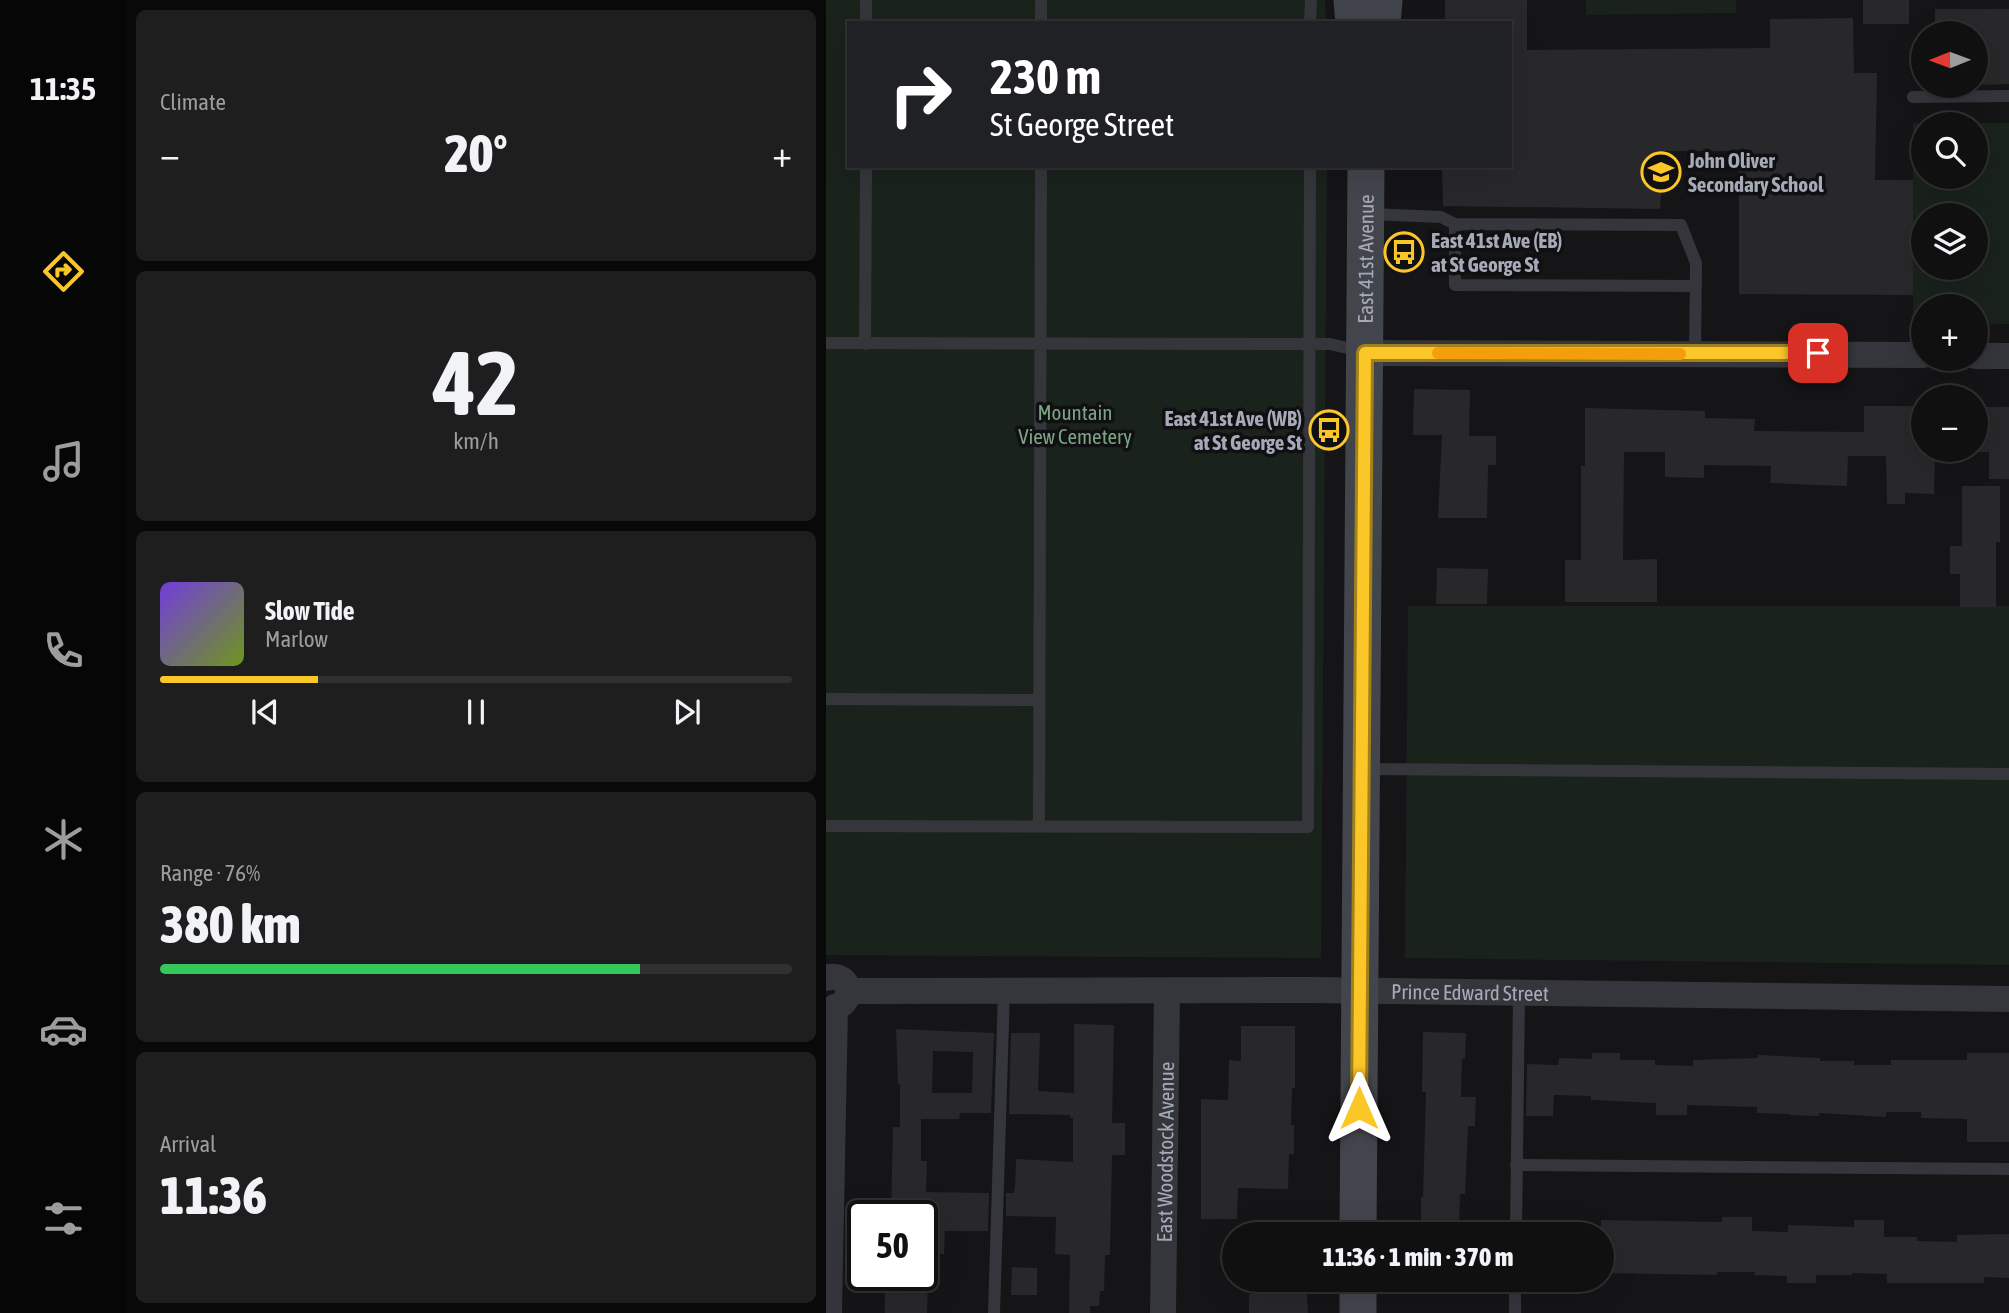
<!DOCTYPE html>
<html lang="en">
<head>
<meta charset="utf-8">
<style>
	body { margin:0; font-family:"Asap Condensed",sans-serif; background:#1e1e1f; color:#f1f3f6; height:100vh; display:flex; flex-direction:column; font-size:26px; white-space:nowrap }
	* { box-sizing:border-box; margin:0 }
	p { font-size:23px; color:#9c9d9f }
	.icon { flex:none; width:38px; height:38px; fill:none; stroke:currentColor; stroke-width:2; stroke-linecap:round; stroke-linejoin:round }
	.map { position:relative; flex:1; overflow:hidden }
	.side { display:flex; flex-direction:column; gap:10px; padding:10px; background:#090909; width:700px }
	.side>* { flex:none }
	.hud { position:absolute; left:21px; top:21px; width:665px; height:147px; border-radius:0px; box-shadow:0 7px 28px #0002,0 0 0 2px #303031; background:#202124; color:#fff; overflow:hidden }
	.needle { width:46px; rotate:269deg }
	.tools { position:absolute; left:1085px; top:21px; display:grid; gap:14px }
	.tools a { display:grid; place-items:center; width:77px; height:77px; border-radius:50%; background:#101011; box-shadow:0 7px 28px #0002,0 0 0 2px #303031; font-size:35px }
	.speed { position:absolute; left:21px; top:1200px; display:flex; gap:14px; font-size:35px; font-weight:700; text-align:center }
	.speed>* { display:grid; place-content:center; width:91px; height:91px; border-radius:50%; background:#101011; box-shadow:0 7px 28px #0002,0 0 0 2px #303031; line-height:1 }
	.speed .limit { border:4px solid #111; border-radius:10px; background:#fff; color:#111 }
	.pin { position:absolute; display:grid; place-items:center; width:60px; height:60px; color:#fff; margin:-30px; border-radius:14px; box-shadow:0 4px 10px #0006 }
	.me { position:absolute; width:77px; margin:-38px; rotate:0deg; stroke-linejoin:round; filter:drop-shadow(0 0 5px #0008) }
	.turn { display:flex; align-items:center; gap:24px; height:147px; padding:0 28px; font-size:32px }
	.turn .icon { width:91px; height:91px; stroke-width:2.5 }
	.turn b { display:block; font-size:49px; line-height:60px }
	.big { font-size:52px; font-weight:800; line-height:1.1 }
	.side .widget { flex:1; display:flex; flex-direction:column; justify-content:center; gap:10px; min-width:0; padding:0 24px; border-radius:10px; background:#1e1e1f }
	.side .dial { align-items:center; gap:0 }
	.dial b { font-size:91px; line-height:1 }
	.song { display:flex; align-items:center; gap:21px }
	.cover { width:84px; height:84px; border-radius:10px; background:linear-gradient(135deg,hsl(260 70% 55%),hsl(80 70% 35%)) }
	.played { height:7px; border-radius:4px; background:linear-gradient(90deg,#fbc728 25%,#303031 25%) }
	.keys { display:flex; justify-content:space-around; direction:ltr }
	.heat { display:flex; justify-content:space-between; align-items:center; font-size:38px; direction:ltr }
	.charge { height:10px; border-radius:5px; background:linear-gradient(90deg,#34c759 76%,#303031 0) }
	.trip { position:absolute; left:396px; top:1222px; width:392px; height:70px; border-radius:35px; background:#101011; box-shadow:0 7px 28px #0002,0 0 0 2px #303031; font-weight:800; line-height:70px; text-align:center }
	main { display:flex; flex:1; min-height:0 }
	.dock { display:flex; flex-direction:column; width:126px; justify-content:space-around; align-items:center; background:#060607; color:#9c9d9f }
	.dock .icon { width:49px; height:49px }
	.dock .current { color:#fbc728 }
	.dock b { font-size:32px; color:#f1f3f6 }
	.map>svg:first-child { display:block }
	.green { fill:#1a221c; fill-rule:evenodd }
	.building { fill:#28282b; fill-rule:evenodd }
	.lines { fill:none; stroke-linecap:round; stroke-linejoin:round }
	.lane { stroke:#35363c; stroke-width:12 }
	.street { stroke:#35363c; stroke-width:26 }
	.secondary { stroke:#43454c; stroke-width:37 }
	.route-casing { stroke:#a3811a; stroke-width:18 }
	.route { stroke:#fbc728; stroke-width:12 }
	.slow { stroke:#f59e0b; stroke-width:12 }
	.labels { text-anchor:middle; dominant-baseline:central; stroke-width:7; stroke-linejoin:round; paint-order:stroke }
	.poi-label { font-size:21px; font-weight:bold; fill:#a6aab8; stroke:#101012; text-anchor:start }
	.street-label { font-size:21px; fill:#a6aab8; stroke:#101012 }
	.park-label { font-size:21px; fill:#7ca482; stroke:#101012 }
</style>
</head>
<body>
<main>
<nav class="dock">
<b>11:35</b>
<svg class="icon current" aria-label="directions" viewBox="0 0 24 24"><path d="M12 3l9 9-9 9-9-9zM9 14v-3h6M13 9l2 2-2 2"/></svg>
<svg class="icon" aria-label="music" viewBox="0 0 24 24"><path d="M9 18V5l10-2v13"/><circle cx="6" cy="18" r="3"/><circle cx="16" cy="16" r="3"/></svg>
<svg class="icon" aria-label="phone" viewBox="0 0 24 24"><path d="M5 4h4l2 5-3 2q2 4 5 5l2-3 5 2v4C11 20 4 13 5 4z"/></svg>
<svg class="icon" aria-label="climate" viewBox="0 0 24 24"><path d="M12 3v18M4 7l16 10M4 17L20 7"/></svg>
<svg class="icon" aria-label="car" viewBox="0 0 24 24"><path d="M5 17H2v-5l4-1 3-4h7l3 4 3 1v5h-3M9 17h6M6 11h13"/><circle cx="7" cy="17" r="2"/><circle cx="17" cy="17" r="2"/></svg>
<svg class="icon" aria-label="filters" viewBox="0 0 24 24"><path d="M4 7h16M4 17h16"/><circle cx="9" cy="7" r="2"/><circle cx="15" cy="17" r="2"/></svg>
</nav>
<section class="side">
<div class="widget"><p>Climate</p>
<div class="heat"><a>−</a><b class="big">20°</b><a>+</a></div>
</div>
<div class="widget dial"><b>42</b><p>km/h</p></div>
<div class="widget">
<div class="song"><i class="cover"></i><div><b>Slow Tide</b><p>Marlow</p></div></div>
<div class="played"></div>
<div class="keys"><svg class="icon" aria-label="previous" viewBox="0 0 24 24"><path d="M18 5L8 12l10 7zM5 5v14"/></svg><svg class="icon" aria-label="pause" viewBox="0 0 24 24"><path d="M8 5v14M16 5v14"/></svg><svg class="icon" aria-label="next" viewBox="0 0 24 24"><path d="M6 5l10 7-10 7zM19 5v14"/></svg></div>
</div>
<div class="widget"><p>Range · 76%</p><b class="big">380 km</b><div class="charge"></div></div>
<div class="widget"><p>Arrival</p><b class="big">11:36</b></div>
</section>
<div class="map">
<svg width="1183" height="1313" viewBox="0 0 1183 1313">
	<rect width="100%" height="100%" fill="#151517"/>
	<path class="green" d="M 0,0 L 499,0 L 500,23 L 23,23 L 23,166 L 501,166 L 495,958 L 0,955 Z
		M 760,0 L 910,0 L 910,13 L 760,15 Z
		M 1087,123 L 1183,123 L 1183,324 L 1150,324 L 1150,306 L 1097,306 L 1097,324 L 1087,324 ZM 1097,124 L 1150,124 L 1150,177 L 1097,177 ZM 1150,215 L 1150,268 L 1097,268 L 1097,215 Z
		M 582,606 L 1183,606 L 1183,965 L 579,958 Z"/>
	<path class="building" d="M 619,0 L 701,0 L 701,50 L 944,48 L 944,19 L 1027,18 L 1028,73 L 1051,73 L 1049,180 L 1087,180 L 1087,295 L 913,294 L 913,151 L 838,151 L 834,209 L 617,206 L 616,166 L 684,166 L 684,23 L 619,23 Z
		M 1037,0 L 1083,0 L 1083,24 L 1037,24 Z
		M 1109,9 L 1183,9 L 1183,84 L 1150,85 L 1150,33 L 1109,33 Z
		M 588,389 L 644,390 L 643,436 L 670,436 L 670,465 L 662,465 L 661,518 L 612,518 L 616,435 L 587,435 Z
		M 1038,406 L 1097,406 L 1097,450 L 1109,450 L 1108,494 L 1079,493 L 1079,504 L 1061,504 L 1060,456 L 1022,456 L 1021,486 L 990,485 L 944,483 L 945,466 L 878,465 L 878,478 L 839,477 L 839,452 L 798,452 L 797,560 L 831,559 L 831,602 L 739,602 L 739,560 L 755,560 L 755,466 L 759,466 L 759,408 L 879,411 L 879,418 L 929,419 L 928,431 L 1038,432 Z
		M 1150,407 L 1183,407 L 1183,479 L 1163,479 L 1163,452 L 1150,452 Z
		M 1136,486 L 1174,486 L 1174,542 L 1170,542 L 1170,607 L 1134,607 L 1134,574 L 1124,574 L 1124,546 L 1136,546 Z
		M 611,568 L 662,569 L 661,604 L 610,604 Z
		M 248,1024 L 288,1025 L 286,1123 L 299,1123 L 299,1155 L 286,1155 L 284,1255 L 279,1255 L 278,1291 L 274,1291 L 273,1306 L 264,1306 L 264,1313 L 243,1313 L 244,1255 L 229,1254 L 230,1217 L 180,1216 L 180,1193 L 188,1193 L 189,1188 L 190,1159 L 247,1162 L 247,1118 L 244,1118 L 244,1115 L 183,1114 L 185,1033 L 214,1033 L 212,1091 L 248,1093 Z
		M 415,1026 L 469,1026 L 469,1088 L 466,1088 L 465,1125 L 468,1125 L 468,1154 L 463,1154 L 462,1189 L 412,1188 L 411,1219 L 375,1219 L 375,1099 L 402,1100 L 403,1060 L 415,1061 Z
		M 70,1029 L 168,1033 L 165,1113 L 134,1113 L 133,1119 L 95,1119 L 95,1161 L 101,1161 L 100,1192 L 163,1193 L 162,1231 L 119,1231 L 118,1254 L 96,1254 L 96,1216 L 65,1216 L 67,1127 L 74,1127 L 74,1084 L 72,1084 ZM 107,1051 L 147,1052 L 146,1093 L 106,1093 Z
		M 597,1032 L 640,1033 L 639,1059 L 636,1059 L 635,1097 L 650,1097 L 649,1126 L 642,1126 L 639,1194 L 634,1194 L 633,1234 L 595,1234 L 595,1197 L 597,1197 L 600,1092 L 596,1092 Z
		M 766,1053 L 794,1053 L 794,1060 L 829,1060 L 829,1065 L 867,1066 L 867,1060 L 932,1058 L 932,1055 L 994,1058 L 994,1061 L 1028,1061 L 1028,1065 L 1065,1065 L 1065,1060 L 1141,1060 L 1141,1053 L 1183,1053 L 1183,1142 L 1141,1142 L 1141,1119 L 1095,1118 L 1095,1112 L 1060,1112 L 1060,1117 L 993,1113 L 993,1116 L 964,1115 L 964,1114 L 931,1113 L 931,1107 L 861,1105 L 861,1115 L 830,1115 L 830,1103 L 765,1100 L 765,1096 L 728,1095 L 727,1116 L 700,1116 L 701,1064 L 732,1065 L 733,1058 L 766,1059 Z
		M 896,1217 L 926,1217 L 926,1231 L 962,1232 L 962,1225 L 1028,1227 L 1028,1220 L 1058,1220 L 1058,1237 L 1091,1237 L 1091,1241 L 1131,1242 L 1131,1235 L 1183,1234 L 1183,1278 L 1158,1277 L 1158,1283 L 1061,1283 L 1061,1274 L 1026,1273 L 1026,1275 L 990,1275 L 990,1283 L 961,1283 L 961,1276 L 928,1275 L 929,1272 L 891,1272 L 891,1275 L 775,1273 L 775,1220 L 896,1222 Z
		M 186,1267 L 211,1268 L 211,1295 L 185,1295 Z
		M 59,1276 L 102,1276 L 101,1313 L 59,1313 Z
		M 439,1279 L 480,1279 L 482,1313 L 423,1313 L 423,1294 L 439,1294 Z"/>
	<g class="lines">
		<path class="lane" d="M 40,23 L 40,0
			M 215,23 L 215,0
			M 484,23 L 485,0
			M 1087,97 L 1183,96
			M 544,214 L 615,217 L 629,224 L 855,225 L 870,263 L 869,354
			M 629,224 L 629,285 L 870,286
			M 0,343 L 504,344 L 534,351
			M 39,344 L 40,166
			M 0,699 L 213,700
			M 539,769 L 1183,774
			M 0,826 L 482,827 L 484,166
			M 213,826 L 215,166
			M 690,1165 L 1183,1169
			M 690,1234 L 693,993
			M 168,1313 L 178,991
			M 689,1313 L 689,1279"/>
		<g class="street">
			<path d="M 539,353 L 1097,355"/>
			<path d="M 1150,356 L 1183,356"/>
			<path d="M 0,978 C 18,972 30,991 16,1004"/>
			<path id="s1" d="M 23,991 L 487,990 L 1183,999"/>
			<path d="M 3,1313 L 9,1007"/>
			<path id="s2" d="M 337,1313 L 341,991"/>
		</g>
		<g class="secondary">
			<path d="M 526,0 L 528,23"/>
			<path d="M 556,23 L 558,0"/>
			<path id="s3" d="M 532,1234 L 540,166"/>
			<path d="M 532,1313 L 532,1279"/>
		</g>
	</g>
	<g class="lines">
		<g class="route-casing">
			<path id="route" d="M 533,1108 L 539,353 L 992,353"/>
		</g>
		<use href="#route" class="route"/>
		<path class="slow" d="M 612,353 L 854,354"/>
	</g>
	<defs>
		<g id="school-ring" transform="scale(2.0125)"><circle r="9.5" fill="#101012" stroke="#fbc728" stroke-width="1.5"/><path d="M0-5L7-2L0 1L-7-2ZM-4 1L0 2.5L4 1V4Q0 6-4 4Z" fill="#fbc728"/></g>
		<g id="bus-ring" transform="scale(2.0125)"><circle r="9.5" fill="#101012" stroke="#fbc728" stroke-width="1.5"/><path d="M-5-6H5V4H4V6H2V4H-2V6H-4V4H-5ZM-3.5-4V0h7V-4ZM-3.5 1.2v1.5H-2V1.2ZM2 1.2v1.5H3.5V1.2Z" fill="#fbc728"/></g>
	</defs>
	<g fill-rule="evenodd">
		<use href="#school-ring" x="835" y="172"/>
		<use href="#bus-ring" x="578" y="252"/>
		<use href="#bus-ring" x="503" y="430"/>
	</g>
	<g class="labels">
		<g class="poi-label">
			<text x="862" y="160">John Oliver<tspan x="862" dy="24">Secondary School</tspan></text>
			<text x="605" y="240">East 41st Ave (EB)<tspan x="605" dy="24">at St George St</tspan></text>
			<text x="476" y="418" text-anchor="end">East 41st Ave (WB)<tspan x="476" dy="24">at St George St</tspan></text>
		</g>
		<g class="street-label">
			<text stroke="none"><textPath href="#s3" startOffset="975">East 41st Avenue</textPath></text>
			<text stroke="none"><textPath href="#s1" startOffset="621">Prince Edward Street</textPath></text>
			<text stroke="none"><textPath href="#s2" startOffset="161">East Woodstock Avenue</textPath></text>
		</g>
		<g class="park-label">
			<text x="249" y="412">Mountain<tspan x="249" dy="24">View Cemetery</tspan></text>
		</g>
	</g>
</svg>
<div class="tools">
<a><svg class="needle" viewBox="-14 -14 28 28"><path d="M0-13l5 13h-10z" fill="#e53935"/><path d="M0 13l5-13h-10z" fill="#9c9d9f"/></svg></a>
<a><svg class="icon" aria-label="search" viewBox="0 0 24 24"><circle cx="10" cy="10" r="6"/><path d="M15 15l6 6"/></svg></a>
<a><svg class="icon" aria-label="layers" viewBox="0 0 24 24"><path d="M12 4l9 5-9 5-9-5zM3 14l9 5 9-5"/></svg></a>
<a>+</a>
<a>−</a>
</div>
<div class="speed"><div class="limit">50</div></div>
<div class="pin" style="left:992px;top:353px;background:#d93025"><svg class="icon" aria-label="arrive" viewBox="0 0 24 24"><path d="M6 21V4h12l-3 4 3 4H6"/></svg></div>
<svg class="me" style="left:533px;top:1108px" viewBox="-20 -20 40 40"><path d="M0-17L14 15 0 8-14 15z" fill="#fbc728" stroke="#fff" stroke-width="4"/></svg>
<div class="trip">11:36 · 1 min · 370 m</div>
<div class="hud">
<div class="turn"><svg class="icon" aria-label="right" viewBox="0 0 24 24"><path d="M7 20v-9h11M14 6l5 5-5 5"/></svg><div><b>230 m</b>St George Street</div></div>
</div>
</div>
</main>
</body>
</html>
